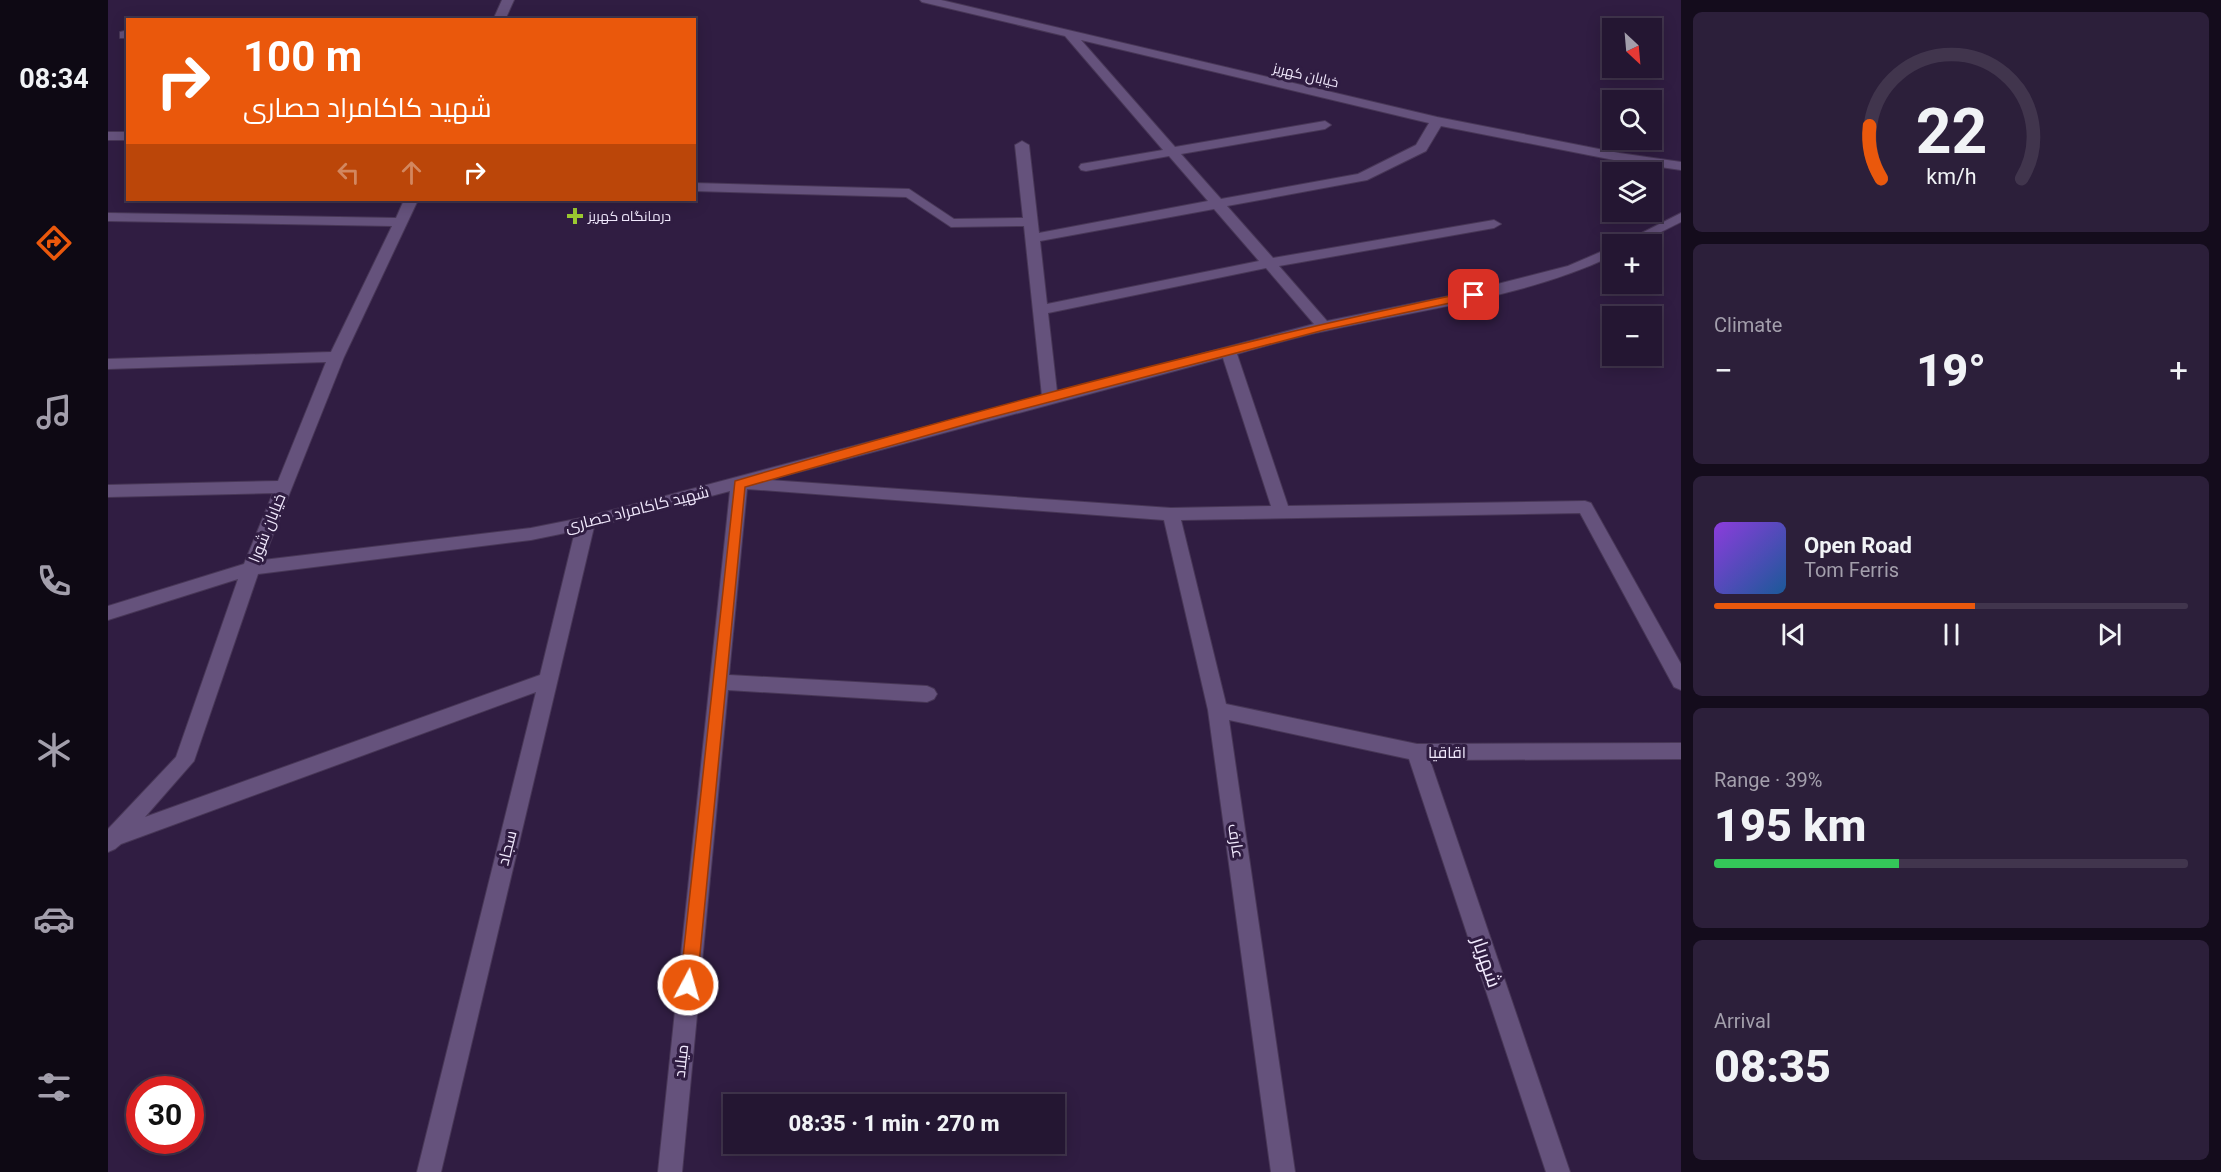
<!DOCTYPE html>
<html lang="en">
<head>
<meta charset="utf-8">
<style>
	body { margin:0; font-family:Roboto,Cairo,sans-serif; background:#2c1f3a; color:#f1f3f6; height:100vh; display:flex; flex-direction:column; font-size:22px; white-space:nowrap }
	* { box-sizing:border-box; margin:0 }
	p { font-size:20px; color:#a39fac }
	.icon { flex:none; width:33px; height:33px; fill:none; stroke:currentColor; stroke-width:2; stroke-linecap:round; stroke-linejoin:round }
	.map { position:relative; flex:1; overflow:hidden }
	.drawer { display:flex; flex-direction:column; gap:12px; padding:12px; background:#140c1c; width:540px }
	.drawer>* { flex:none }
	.top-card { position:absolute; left:18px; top:18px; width:570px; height:183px; border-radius:0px; box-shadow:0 3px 15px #0003,0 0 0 2px #41354d; background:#ea580c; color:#fff; overflow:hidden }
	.needle { width:39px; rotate:154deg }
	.fabs { position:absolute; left:1494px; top:18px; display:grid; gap:12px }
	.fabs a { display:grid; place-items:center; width:60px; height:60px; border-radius:0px; background:#241632; box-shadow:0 3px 15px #0003,0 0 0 2px #41354d; font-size:30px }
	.speed { position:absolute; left:18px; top:1076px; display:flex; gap:12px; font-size:30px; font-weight:700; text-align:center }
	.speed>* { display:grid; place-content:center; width:78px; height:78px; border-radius:50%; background:#241632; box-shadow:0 3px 15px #0003,0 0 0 2px #41354d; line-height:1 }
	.speed .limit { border:9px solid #d22; background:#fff; color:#111 }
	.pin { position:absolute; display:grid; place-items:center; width:51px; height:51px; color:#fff; margin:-26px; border-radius:12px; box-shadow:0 3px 9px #0006 }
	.me { position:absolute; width:66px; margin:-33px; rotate:6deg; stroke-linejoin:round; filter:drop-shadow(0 0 4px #0008) }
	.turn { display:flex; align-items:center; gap:21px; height:126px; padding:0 18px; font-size:27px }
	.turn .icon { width:78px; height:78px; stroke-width:2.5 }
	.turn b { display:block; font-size:42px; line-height:51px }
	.lanes { display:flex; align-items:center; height:57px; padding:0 18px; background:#0003; justify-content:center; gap:30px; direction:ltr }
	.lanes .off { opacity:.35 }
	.big { font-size:45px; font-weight:800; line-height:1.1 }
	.drawer .tile { flex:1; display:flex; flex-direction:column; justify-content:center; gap:9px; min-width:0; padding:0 21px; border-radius:9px; background:#2c1f3a }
	.drawer .dial { align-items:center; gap:0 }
	.dial svg { height:156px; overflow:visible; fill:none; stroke:#41354d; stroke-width:7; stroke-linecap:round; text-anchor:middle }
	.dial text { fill:#f1f3f6; stroke:none }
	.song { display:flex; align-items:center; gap:18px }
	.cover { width:72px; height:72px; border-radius:9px; background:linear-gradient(135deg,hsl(270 70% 55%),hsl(210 70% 35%)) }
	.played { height:6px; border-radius:3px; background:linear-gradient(90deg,#ea580c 55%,#41354d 55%) }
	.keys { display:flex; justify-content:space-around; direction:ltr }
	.heat { display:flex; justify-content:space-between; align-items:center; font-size:33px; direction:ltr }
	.charge { height:9px; border-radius:4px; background:linear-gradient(90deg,#34c759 39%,#41354d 0) }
	.trip { position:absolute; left:615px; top:1094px; width:342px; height:60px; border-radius:0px; background:#241632; box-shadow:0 3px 15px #0003,0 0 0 2px #41354d; font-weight:800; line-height:60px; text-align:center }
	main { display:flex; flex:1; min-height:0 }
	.dock { display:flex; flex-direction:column; width:108px; justify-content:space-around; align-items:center; background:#0e0914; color:#a39fac }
	.dock .icon { width:42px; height:42px }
	.dock .active { color:#ea580c }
	.dock b { font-size:27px; color:#f1f3f6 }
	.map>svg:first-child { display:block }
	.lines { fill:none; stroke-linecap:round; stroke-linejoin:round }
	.minor-casing { stroke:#483757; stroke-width:2 }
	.minor { fill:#65527c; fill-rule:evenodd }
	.route { fill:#ea580c; stroke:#983908; stroke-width:1.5 }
	.poi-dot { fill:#9cca31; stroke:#301d42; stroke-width:2 }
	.labels { text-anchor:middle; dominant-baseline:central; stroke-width:6; stroke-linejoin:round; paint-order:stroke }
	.far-street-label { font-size:14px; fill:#f0e8fc; stroke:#301d42 }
	.far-poi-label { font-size:14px; fill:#f0e8fc; stroke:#301d42; text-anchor:start }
	.street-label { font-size:16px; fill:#f0e8fc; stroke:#301d42 }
	.near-street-label { font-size:20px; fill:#f0e8fc; stroke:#301d42 }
</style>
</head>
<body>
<main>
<nav class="dock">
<b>08:34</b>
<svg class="icon active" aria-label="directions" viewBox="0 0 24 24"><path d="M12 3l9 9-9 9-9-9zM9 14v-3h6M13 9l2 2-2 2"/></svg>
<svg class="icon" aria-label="music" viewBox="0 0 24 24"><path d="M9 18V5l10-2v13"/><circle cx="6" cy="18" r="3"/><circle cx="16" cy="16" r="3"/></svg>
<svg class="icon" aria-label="phone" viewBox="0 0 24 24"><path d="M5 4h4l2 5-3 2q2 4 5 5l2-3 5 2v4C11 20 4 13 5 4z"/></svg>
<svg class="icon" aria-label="climate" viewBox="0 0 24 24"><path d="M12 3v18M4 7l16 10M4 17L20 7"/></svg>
<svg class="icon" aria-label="car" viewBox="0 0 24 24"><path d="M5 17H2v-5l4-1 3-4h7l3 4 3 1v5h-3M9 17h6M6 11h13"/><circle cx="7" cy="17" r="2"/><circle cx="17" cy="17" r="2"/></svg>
<svg class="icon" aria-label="filters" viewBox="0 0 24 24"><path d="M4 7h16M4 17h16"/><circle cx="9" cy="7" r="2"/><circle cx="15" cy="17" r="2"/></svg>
</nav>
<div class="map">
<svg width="1573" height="1172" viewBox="0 0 1573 1172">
	<rect width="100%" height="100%" fill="#301d42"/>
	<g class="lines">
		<g class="minor-casing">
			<path id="minor" d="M 394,0 L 406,0 L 397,20 L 385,20 Z
				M 812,0 L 833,0 L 1329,117 L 1511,153 L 1573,162 L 1573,170 L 1511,161 L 1333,126 L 1318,151 L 1259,180 L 1119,206 L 1165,258 L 1386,220 L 1393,224 L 1386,228 L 1171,266 L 1219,321 L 1346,295 L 1460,266 L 1504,247 L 1504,256 C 1415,298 1313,309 1217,331 C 1188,337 1158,346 1129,354 L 1180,506 L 1477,501 L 1483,503 L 1573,664 L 1573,690 L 1566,687 L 1472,513 L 1073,520 L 1118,704 L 1309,744 L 1573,743 L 1573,759 L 1322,760 L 1462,1172 L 1438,1172 L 1301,759 L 1121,720 L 1187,1172 L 1163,1172 L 1100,710 L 1056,520 L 639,489 L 621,675 L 819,686 L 826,689 L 829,694 L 826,699 L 819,702 L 620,690 L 574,1172 L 550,1172 L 622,491 L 486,527 L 333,1172 L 309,1172 L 428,692 L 13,844 L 7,849 L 0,852 L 0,829 L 68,757 L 130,579 L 0,620 L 0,606 L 136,564 L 165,493 L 0,497 L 0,485 L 170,481 L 218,362 L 0,369 L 0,359 L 223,352 L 284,226 L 0,221 L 0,213 L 288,218 L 296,200 L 310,200 L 236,357 L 155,560 L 423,528 L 478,517 L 934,396 L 916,226 L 843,227 L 798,197 L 586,191 L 586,183 L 801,189 L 846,219 L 915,218 L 907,145 L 914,141 L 921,145 L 931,233 L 1100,201 L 1061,156 L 978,171 L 973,170 L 971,167 L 973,164 L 1055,150 L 957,36 L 814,2 ZM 973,40 L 1321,123 L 1308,145 L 1250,174 L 1113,199 L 1073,154 L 1217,129 L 1223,125 L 1217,121 L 1067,147 ZM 1106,209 L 1151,261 L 939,304 L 932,241 ZM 1158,268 L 1206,324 L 949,392 L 940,313 ZM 1115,358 L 1163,506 L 1063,508 L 661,480 ZM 467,531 L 432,675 L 37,817 L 86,761 L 150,574 L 423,540 Z
				M 20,30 L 20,38 L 12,38 L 12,32 Z
				M 0,132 L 20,132 L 20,140 L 0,140 Z
				M 1573,213 L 1573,222 L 1529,244 L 1512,244 Z"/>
		</g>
		<use href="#minor" class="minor"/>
	</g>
	<path class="route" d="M 1366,291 L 1372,295 L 1370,297 L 1216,330 L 873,420 L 637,487 L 589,985 L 586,991 L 580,993 L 574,991 L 572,985 L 627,481 C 871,409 1117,343 1366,291 Z"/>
	<path class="poi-dot" d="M464 207h6v6h6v6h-6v6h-6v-6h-6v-6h6z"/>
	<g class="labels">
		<g class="far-street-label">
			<text transform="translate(1198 75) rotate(13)">خیابان کهریز</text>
		</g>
		<g class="far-poi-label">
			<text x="480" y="216">درمانگاه کهریز</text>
		</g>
		<g class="street-label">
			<text transform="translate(529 509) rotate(-14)">شهید کاکامراد حصاری</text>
			<text transform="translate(159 528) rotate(-68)">خیابان شورا</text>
			<text x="1339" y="752">اقاقیا</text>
			<text transform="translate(1128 841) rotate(82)">عارف</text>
			<text transform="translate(399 848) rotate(-76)">سجاد</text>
			<text transform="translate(573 1061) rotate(-84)">میلاد</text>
		</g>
		<g class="near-street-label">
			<text transform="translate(1379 962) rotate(71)">شهریار</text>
		</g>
	</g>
</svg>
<div class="fabs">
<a><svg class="needle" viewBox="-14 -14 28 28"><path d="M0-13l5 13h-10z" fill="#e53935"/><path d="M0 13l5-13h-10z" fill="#a39fac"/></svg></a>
<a><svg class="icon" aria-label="search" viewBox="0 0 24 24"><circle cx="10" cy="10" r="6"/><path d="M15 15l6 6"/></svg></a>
<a><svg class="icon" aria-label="layers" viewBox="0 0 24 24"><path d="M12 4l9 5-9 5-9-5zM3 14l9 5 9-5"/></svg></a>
<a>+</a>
<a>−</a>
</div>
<div class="speed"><div class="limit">30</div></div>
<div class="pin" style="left:1366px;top:295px;background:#d93025"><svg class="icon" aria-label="arrive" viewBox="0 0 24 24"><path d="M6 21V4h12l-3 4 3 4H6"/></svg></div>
<svg class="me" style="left:580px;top:985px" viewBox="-20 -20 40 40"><circle r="17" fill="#ea580c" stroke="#fff" stroke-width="3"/><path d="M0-11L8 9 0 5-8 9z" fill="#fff"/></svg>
<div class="trip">08:35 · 1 min · 270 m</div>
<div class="top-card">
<div class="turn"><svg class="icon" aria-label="right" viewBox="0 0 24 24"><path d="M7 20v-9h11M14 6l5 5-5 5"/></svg><div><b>100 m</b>شهید کاکامراد حصاری</div></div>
<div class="lanes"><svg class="icon off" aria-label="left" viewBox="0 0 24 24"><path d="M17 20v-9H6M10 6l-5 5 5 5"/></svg><svg class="icon off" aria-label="ahead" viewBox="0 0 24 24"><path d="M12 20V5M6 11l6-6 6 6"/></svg><svg class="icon" aria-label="right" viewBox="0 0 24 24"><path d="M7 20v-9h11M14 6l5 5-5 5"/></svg></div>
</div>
</div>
<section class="drawer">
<div class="tile dial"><svg viewBox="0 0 100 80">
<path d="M14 69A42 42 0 1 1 86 69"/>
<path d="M14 69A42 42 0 0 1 8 42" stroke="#ea580c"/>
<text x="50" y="56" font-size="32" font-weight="700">22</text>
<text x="50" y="72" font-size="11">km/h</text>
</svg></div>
<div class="tile"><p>Climate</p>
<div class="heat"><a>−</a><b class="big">19°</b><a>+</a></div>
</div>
<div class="tile">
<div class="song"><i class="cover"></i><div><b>Open Road</b><p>Tom Ferris</p></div></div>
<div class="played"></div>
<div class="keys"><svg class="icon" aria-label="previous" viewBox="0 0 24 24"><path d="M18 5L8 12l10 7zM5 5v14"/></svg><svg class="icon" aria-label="pause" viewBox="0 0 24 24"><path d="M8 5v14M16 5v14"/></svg><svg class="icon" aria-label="next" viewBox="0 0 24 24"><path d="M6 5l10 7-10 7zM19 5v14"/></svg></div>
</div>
<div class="tile"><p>Range · 39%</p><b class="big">195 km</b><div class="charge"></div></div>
<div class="tile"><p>Arrival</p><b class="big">08:35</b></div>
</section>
</main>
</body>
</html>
